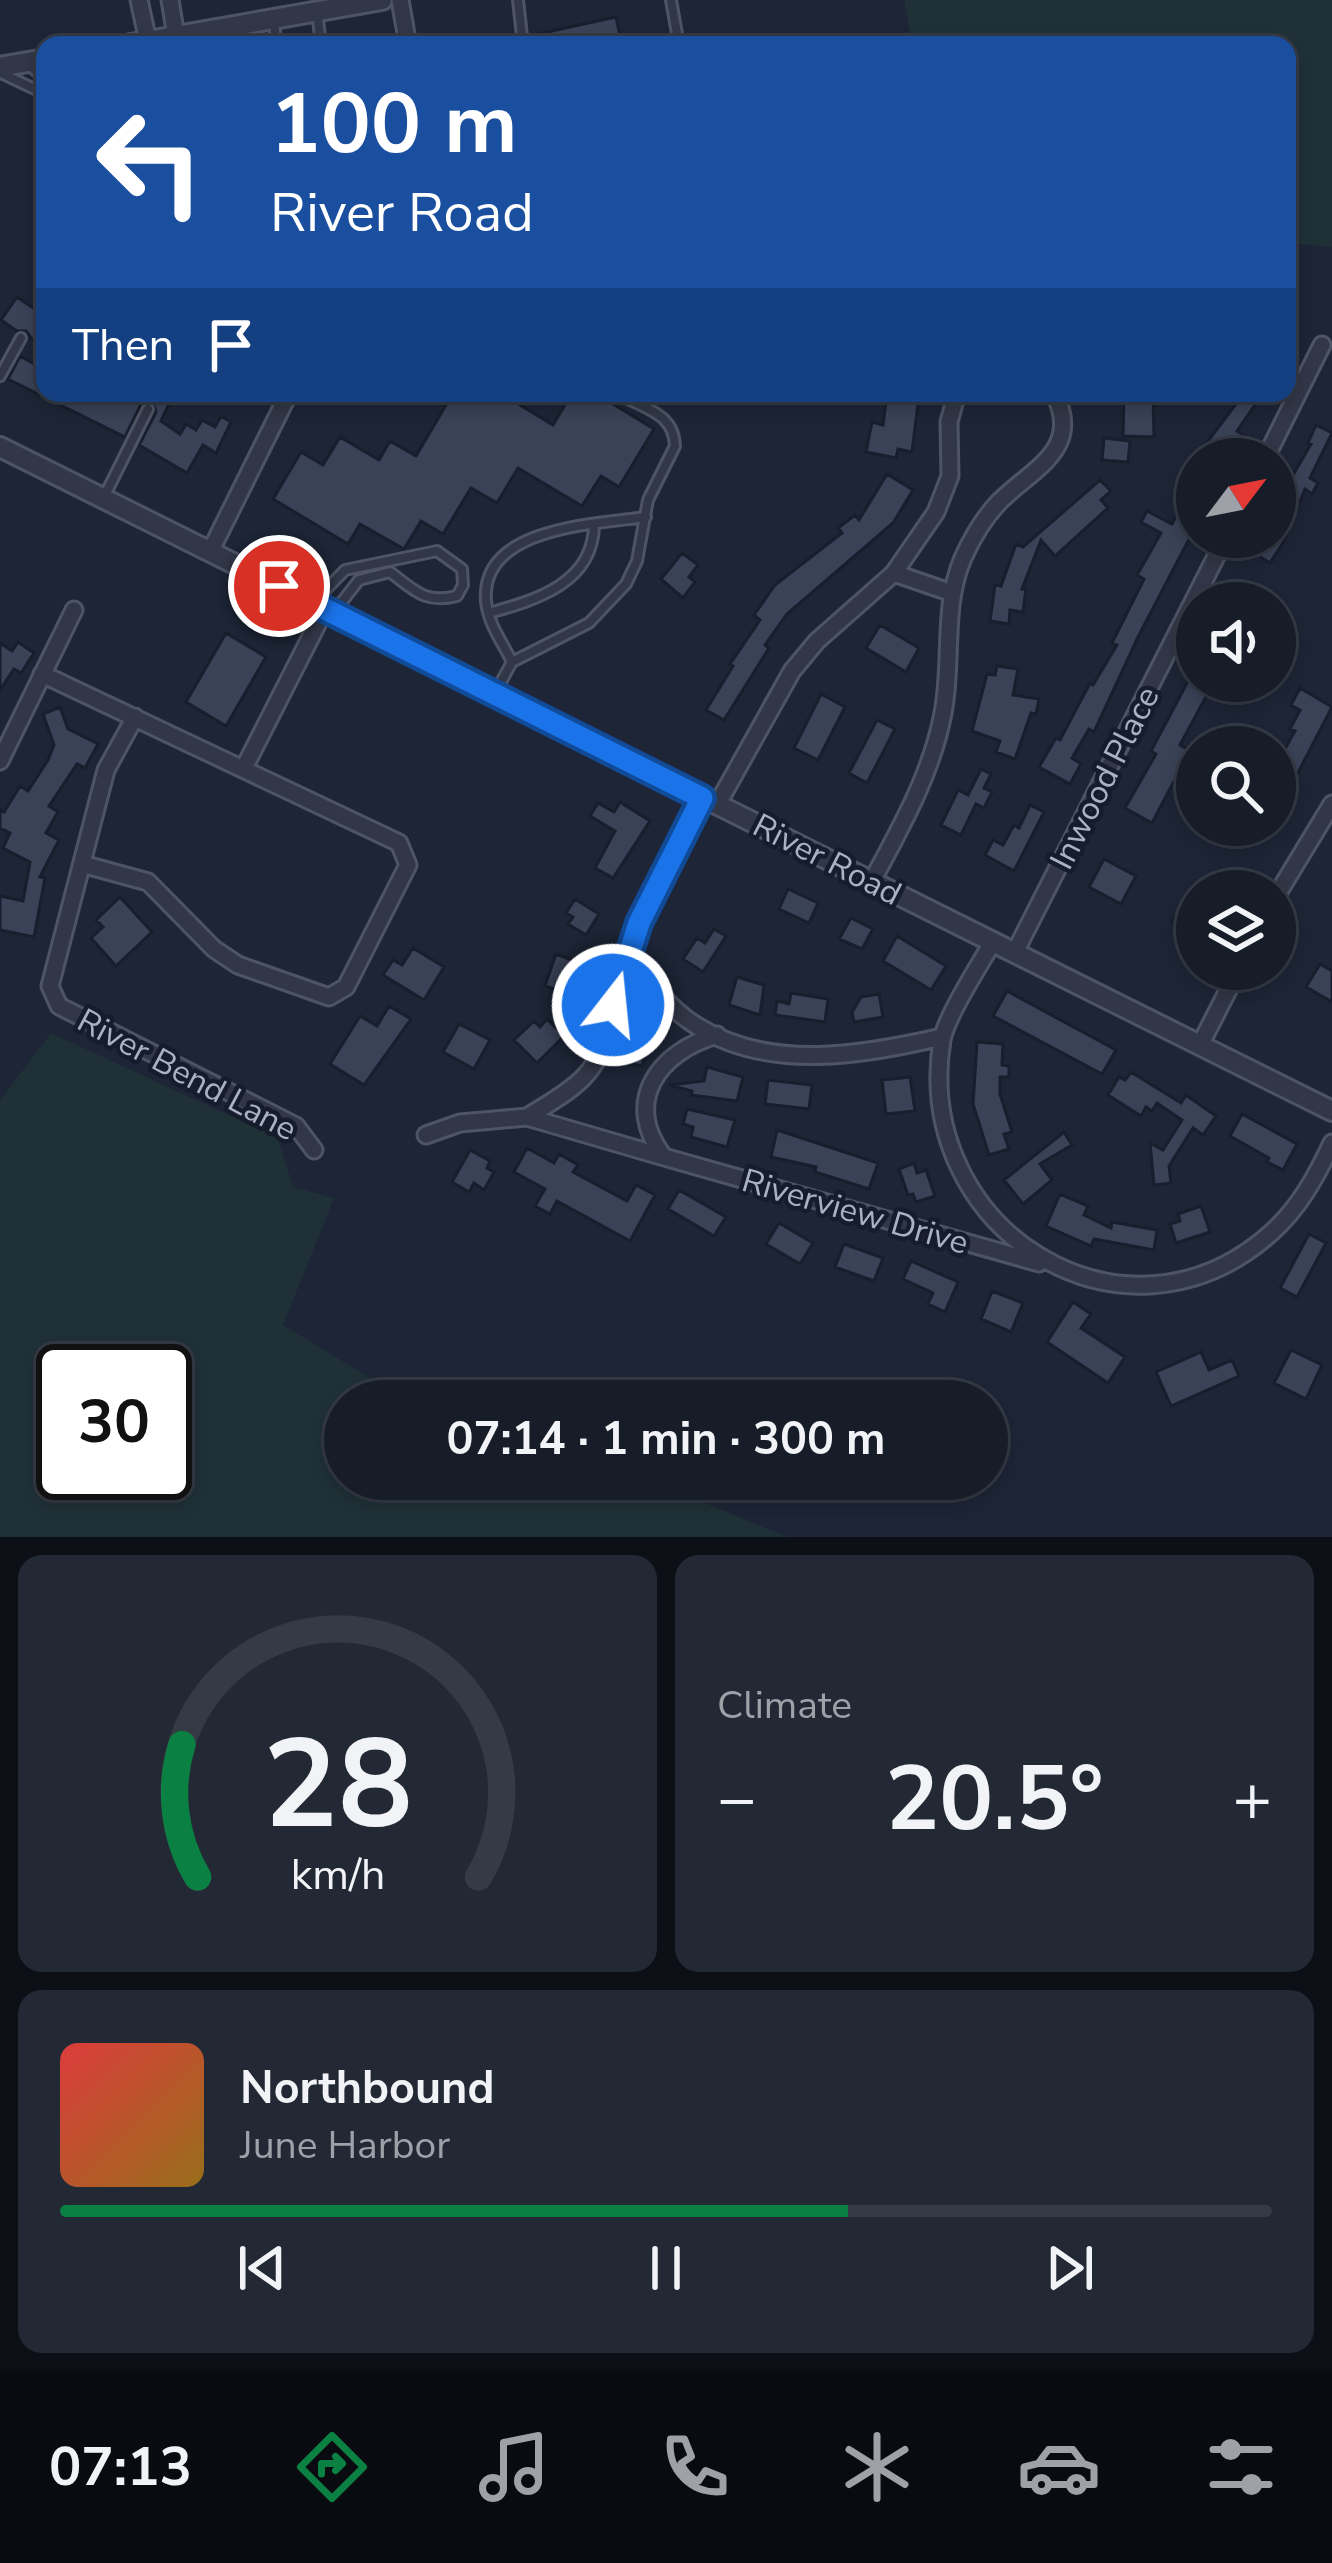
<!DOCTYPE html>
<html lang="en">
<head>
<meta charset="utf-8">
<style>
	body { margin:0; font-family:"Nunito Sans",sans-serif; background:#232934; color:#f1f3f6; height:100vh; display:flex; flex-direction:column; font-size:45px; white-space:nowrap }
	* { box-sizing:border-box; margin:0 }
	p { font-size:39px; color:#9ea1a8 }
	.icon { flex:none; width:66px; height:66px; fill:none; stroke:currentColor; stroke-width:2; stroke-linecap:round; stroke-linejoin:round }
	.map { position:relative; height:1537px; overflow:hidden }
	.drawer { display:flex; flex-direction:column; gap:18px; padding:18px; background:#0c0f16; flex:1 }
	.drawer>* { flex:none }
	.hud { position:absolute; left:36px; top:36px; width:1260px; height:366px; border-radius:24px; box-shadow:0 6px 18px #0003,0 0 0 3px #353a45; background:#1a4fa0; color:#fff; overflow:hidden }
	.needle { width:78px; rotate:58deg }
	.fabs { position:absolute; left:1176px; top:438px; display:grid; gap:24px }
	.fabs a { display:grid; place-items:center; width:120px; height:120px; border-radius:50%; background:#161c28; box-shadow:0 6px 18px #0003,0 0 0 3px #353a45; font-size:60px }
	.speed { position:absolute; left:36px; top:1344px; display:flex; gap:24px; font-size:60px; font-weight:700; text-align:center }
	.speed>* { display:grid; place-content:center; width:156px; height:156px; border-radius:50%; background:#161c28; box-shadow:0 6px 18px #0003,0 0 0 3px #353a45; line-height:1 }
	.speed .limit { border:6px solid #111; border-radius:18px; background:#fff; color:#111 }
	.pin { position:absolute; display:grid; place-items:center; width:102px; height:102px; color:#fff; margin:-51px; border:6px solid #fff; border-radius:50%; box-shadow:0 3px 12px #0007 }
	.me { position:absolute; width:132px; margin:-66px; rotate:16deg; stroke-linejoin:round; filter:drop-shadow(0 0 9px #0008) }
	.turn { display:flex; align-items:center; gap:42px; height:252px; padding:0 36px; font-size:54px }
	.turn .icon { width:156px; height:156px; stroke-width:2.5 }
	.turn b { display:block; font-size:84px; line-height:102px }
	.then { display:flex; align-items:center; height:114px; padding:0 36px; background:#0003; gap:24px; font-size:45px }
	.big { font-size:90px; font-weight:700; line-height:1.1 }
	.drawer .widget { flex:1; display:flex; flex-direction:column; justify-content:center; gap:18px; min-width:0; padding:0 42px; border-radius:24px; background:#232934 }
	.drawer .dial { align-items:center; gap:0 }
	.dial svg { height:312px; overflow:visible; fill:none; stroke:#353a45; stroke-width:7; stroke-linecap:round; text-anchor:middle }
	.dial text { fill:#f1f3f6; stroke:none }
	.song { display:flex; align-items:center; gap:36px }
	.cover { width:144px; height:144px; border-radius:18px; background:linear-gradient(135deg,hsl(0 70% 55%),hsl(40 70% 35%)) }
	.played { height:12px; border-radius:6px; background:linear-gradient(90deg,#0b8043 65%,#353a45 65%) }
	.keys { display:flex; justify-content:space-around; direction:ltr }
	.heat { display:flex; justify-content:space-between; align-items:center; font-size:66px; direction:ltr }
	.drawer .tiles { flex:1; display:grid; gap:18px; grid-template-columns:1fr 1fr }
	.widget:last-child { grid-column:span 2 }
	.trip { position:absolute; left:324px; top:1380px; width:684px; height:120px; border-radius:60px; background:#161c28; box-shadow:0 6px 18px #0003,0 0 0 3px #353a45; font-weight:700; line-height:120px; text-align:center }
	.tab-bar { display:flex; height:192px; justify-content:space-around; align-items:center; background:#090b10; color:#9ea1a8 }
	.tab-bar .icon { width:84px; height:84px }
	.tab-bar .on { color:#0b8043 }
	.tab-bar b { font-size:54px; color:#f1f3f6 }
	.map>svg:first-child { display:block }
	.green { fill:#1f3137; fill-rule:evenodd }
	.building { fill:#394257; stroke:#181e2d; stroke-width:3 }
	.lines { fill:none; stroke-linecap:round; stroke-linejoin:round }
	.service-casing { stroke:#4e5465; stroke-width:14 }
	.minor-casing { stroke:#4e5465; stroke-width:21 }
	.tertiary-casing { stroke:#4e5465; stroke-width:24 }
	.service { stroke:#313747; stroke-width:8 }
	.minor { stroke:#313747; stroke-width:15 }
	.tertiary { stroke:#313747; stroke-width:18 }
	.route-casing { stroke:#114b97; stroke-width:30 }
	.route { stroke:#1a73e8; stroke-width:21 }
	.labels { text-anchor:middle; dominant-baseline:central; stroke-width:9; stroke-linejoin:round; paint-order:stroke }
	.street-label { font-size:33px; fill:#aab1c4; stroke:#161c2b }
</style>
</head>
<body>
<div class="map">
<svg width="1332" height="1537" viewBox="0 0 1332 1537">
	<rect width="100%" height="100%" fill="#1d2536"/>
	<path class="green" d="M 904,0 L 1332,0 L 1332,247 L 1287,243 L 1287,45 L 912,45 Z
		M 51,1033 L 278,1138 L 293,1187 L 334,1198 L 283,1325 L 408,1401 L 345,1401 L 345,1479 L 648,1479 L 787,1537 L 0,1537 L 0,1100 ZM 63,1371 L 165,1371 L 165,1473 L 63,1473 Z"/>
	<path class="building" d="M 616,17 L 622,45 L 540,45 L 538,34 Z
		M 17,297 L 45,316 L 45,325 L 35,343 L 26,331 L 17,331 L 1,320 Z
		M 20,356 L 45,370 L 45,393 L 174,393 L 161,421 L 180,434 L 186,424 L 196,430 L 202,420 L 215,427 L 221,416 L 231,422 L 216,453 L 203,445 L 187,473 L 139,445 L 156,412 L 153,402 L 141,404 L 125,437 L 8,379 Z
		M 453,393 L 500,393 L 553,425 L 572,393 L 595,393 L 654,429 L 619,487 L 601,476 L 582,506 L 518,468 L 497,503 L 471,488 L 443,534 L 421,521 L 404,549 L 360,524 L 348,544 L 273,499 L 301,452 L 323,465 L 340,437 L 379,460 L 390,441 L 416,456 Z
		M 887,393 L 919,396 L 912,452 L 898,449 L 896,458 L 866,452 L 872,422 L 883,425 Z
		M 1238,393 L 1263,393 L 1237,431 L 1245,436 L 1233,453 L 1226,448 L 1222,455 L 1228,459 L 1197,459 L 1197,524 L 1139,635 L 1094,732 L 1089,729 L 1072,758 L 1081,764 L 1070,784 L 1039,767 L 1056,738 L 1060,740 L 1090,683 L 1093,685 L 1117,645 L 1112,643 L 1144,579 L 1137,575 L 1161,533 L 1141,522 L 1147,511 L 1172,524 L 1185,499 L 1176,494 L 1205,445 L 1236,404 L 1232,402 Z
		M 1124,394 L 1153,394 L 1154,437 L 1123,436 Z
		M 1316,425 L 1332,433 L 1310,478 L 1318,483 L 1312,494 L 1305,489 L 1284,541 L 1270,563 L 1251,551 L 1260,537 L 1275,537 L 1275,506 L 1311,444 L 1308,443 Z
		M 1104,438 L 1130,441 L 1128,462 L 1102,460 Z
		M 887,474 L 913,490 L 893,523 L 787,614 L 765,645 L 769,648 L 724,720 L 706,710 L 733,666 L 730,664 L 760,620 L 754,615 L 775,585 L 842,533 L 838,528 L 855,515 L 859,520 Z
		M 1100,480 L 1111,491 L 1101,500 L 1108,508 L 1055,556 L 1041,540 L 1022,589 L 1026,589 L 1023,612 L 1010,610 L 1009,624 L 990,621 L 995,585 L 1001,586 L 1016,544 L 1023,547 Z
		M 682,553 L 698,565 L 689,577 L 695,582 L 683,598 L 661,579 Z
		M 880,625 L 919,648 L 906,672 L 866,648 Z
		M 226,633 L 266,657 L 226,726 L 186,702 Z
		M 18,642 L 34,653 L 21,673 L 14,669 L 0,690 L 0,643 L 12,651 Z
		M 1197,664 L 1197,687 L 1208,693 L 1180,745 L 1190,751 L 1152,823 L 1125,808 L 1156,754 L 1151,751 Z
		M 997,666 L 1018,669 L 1013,695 L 1039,699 L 1036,714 L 1031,713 L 1015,759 L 996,752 L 1000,741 L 972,731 L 987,674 L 995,675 Z
		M 1300,688 L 1332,707 L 1288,792 L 1275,784 L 1275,750 L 1282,754 L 1295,731 L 1290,729 L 1300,710 L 1291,705 Z
		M 821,694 L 845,707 L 818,760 L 794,748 Z
		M 60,707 L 68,729 L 98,744 L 85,768 L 77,764 L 49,806 L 58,812 L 46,833 L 59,840 L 40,877 L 45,878 L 34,937 L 0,930 L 0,896 L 23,901 L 30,862 L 3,848 L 10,833 L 0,828 L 0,810 L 4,812 L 20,786 L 28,791 L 48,760 L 54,745 L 43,714 Z
		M 877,720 L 895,729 L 867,783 L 849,773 Z
		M 981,769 L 991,774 L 984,788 L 992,792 L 984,808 L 976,804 L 961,835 L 941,825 L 958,790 L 968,795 Z
		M 620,802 L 650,821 L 613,878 L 595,868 L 615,831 L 590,816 L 598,803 L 614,812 Z
		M 1030,805 L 1044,812 L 1014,871 L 985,855 L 993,840 L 1003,845 L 1014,825 L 1019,828 Z
		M 1104,859 L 1136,876 L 1121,904 L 1089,887 Z
		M 788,889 L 818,903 L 809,923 L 779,909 Z
		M 1188,896 L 1197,903 L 1197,938 L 1172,921 Z
		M 120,897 L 152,932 L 116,966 L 91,938 L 103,927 L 96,920 Z
		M 575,899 L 599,914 L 586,935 L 568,924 L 573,917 L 566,913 Z
		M 851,918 L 873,929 L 862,949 L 839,939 Z
		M 714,929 L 726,936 L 703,972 L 683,959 L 697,938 L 705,943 Z
		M 897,936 L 946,966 L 931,990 L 883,961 Z
		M 413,948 L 444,967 L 424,1000 L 383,975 L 393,960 L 402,965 Z
		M 556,954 L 577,962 L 567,993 L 545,986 Z
		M 1320,964 L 1332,971 L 1332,1002 L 1306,987 Z
		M 737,977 L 764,985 L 760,1015 L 729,1005 Z
		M 1007,991 L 1116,1050 L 1102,1074 L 993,1016 Z
		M 791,993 L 828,999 L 825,1022 L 775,1015 L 777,1001 L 789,1004 Z
		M 879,994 L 883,1017 L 854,1022 L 852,1012 L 861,997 Z
		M 389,1006 L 411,1019 L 364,1085 L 330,1064 L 360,1016 L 377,1026 Z
		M 547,1019 L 564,1036 L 537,1063 L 514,1040 L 534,1021 L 540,1027 Z
		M 459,1024 L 490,1040 L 474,1069 L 443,1052 Z
		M 627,1033 L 650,1040 L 642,1066 L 618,1061 Z
		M 977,1042 L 1003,1044 L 1002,1065 L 1009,1066 L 1009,1077 L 1000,1077 L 1000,1094 L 1012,1132 L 1004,1134 L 1009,1149 L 989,1155 L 973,1104 Z
		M 707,1067 L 743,1077 L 737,1101 L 691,1095 L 692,1091 L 670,1085 L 704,1081 Z
		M 1131,1072 L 1181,1103 L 1186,1095 L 1216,1116 L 1203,1135 L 1193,1128 L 1169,1166 L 1171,1183 L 1154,1185 L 1150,1143 L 1163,1150 L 1182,1120 L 1157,1103 L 1152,1111 L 1146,1107 L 1141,1116 L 1108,1095 L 1119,1077 L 1125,1080 Z
		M 910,1077 L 915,1111 L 886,1114 L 882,1080 Z
		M 768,1080 L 812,1085 L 809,1109 L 765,1104 Z
		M 687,1109 L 735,1120 L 727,1147 L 691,1137 L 693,1127 L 683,1124 Z
		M 1242,1114 L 1297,1144 L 1283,1170 L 1267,1162 L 1269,1158 L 1230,1136 Z
		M 777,1130 L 878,1163 L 869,1189 L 815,1172 L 816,1167 L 771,1157 Z
		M 1064,1132 L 1072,1145 L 1040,1164 L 1052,1180 L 1023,1204 L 1004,1180 Z
		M 527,1148 L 554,1163 L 559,1154 L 578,1165 L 573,1172 L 627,1201 L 636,1185 L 655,1195 L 630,1241 L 557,1201 L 550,1214 L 535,1206 L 545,1189 L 514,1172 Z
		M 470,1150 L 490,1161 L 487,1168 L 494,1172 L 484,1190 L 474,1183 L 469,1192 L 452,1182 Z
		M 914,1163 L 917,1173 L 926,1170 L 935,1196 L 916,1202 L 913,1194 L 908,1195 L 899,1169 Z
		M 679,1190 L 726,1217 L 714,1236 L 668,1209 Z
		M 1060,1194 L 1088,1206 L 1084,1215 L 1111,1228 L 1112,1222 L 1157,1230 L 1154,1250 L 1094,1239 L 1091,1246 L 1046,1226 Z
		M 1201,1206 L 1210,1232 L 1176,1243 L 1170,1224 L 1180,1221 L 1178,1214 Z
		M 779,1223 L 813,1243 L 800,1264 L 766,1244 Z
		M 1309,1234 L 1326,1243 L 1297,1297 L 1280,1288 Z
		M 844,1244 L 883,1258 L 874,1281 L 835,1267 Z
		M 911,1261 L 958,1282 L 945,1312 L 928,1304 L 933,1293 L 903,1279 Z
		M 992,1291 L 1023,1303 L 1011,1332 L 981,1319 Z
		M 1073,1302 L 1091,1314 L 1081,1328 L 1125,1357 L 1108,1383 L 1047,1342 Z
		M 1291,1350 L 1322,1365 L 1306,1399 L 1274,1383 Z
		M 1201,1352 L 1209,1370 L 1232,1360 L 1239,1376 L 1171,1406 L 1156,1372 Z"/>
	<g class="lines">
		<g class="service-casing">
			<path id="service" d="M 518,0 L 523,45
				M 671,0 L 679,45
				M 317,11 L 321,45
				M 274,20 L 276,45
				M 27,64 L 45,78
				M 1,73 L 45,94
				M 0,376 L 21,338
				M 104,497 L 148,409
				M 316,600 L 345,570 L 437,551 L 462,569 L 463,585 L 457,596 C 425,604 415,591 390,572 L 359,580 L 334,612
				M 489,613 C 536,600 594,583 594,524
				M 512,662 C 503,643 488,624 486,601 C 480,527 595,524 646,517
				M 495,693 L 512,662 L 589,623 L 626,584 L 637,561 L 648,500 L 675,446 C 674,416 650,410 626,398"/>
		</g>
		<g class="minor-casing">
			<path id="minor" d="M 139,0 L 148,41
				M 170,0 L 176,36
				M 400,0 L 408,45
				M 1265,459 L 1322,345
				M 210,552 L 289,393
				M 894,573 L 952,593
				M 42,674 L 399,843 L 408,865 L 346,987 L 329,997 L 238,965 L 214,949 L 148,882 L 82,864
				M 135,717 L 106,770 L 50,986 L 59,1006 L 296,1126 L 314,1150
				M 0,761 L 74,610
				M 244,768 L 325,609
				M 702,798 L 639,923 L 629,950 C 648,979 667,1008 697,1026 C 770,1072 863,1055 942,1037
				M 717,805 L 792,671 L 817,641 L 894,573 L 936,512 L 950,476 L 949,422 L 957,393
				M 871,883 C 900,829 932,773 943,713 C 953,662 942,606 963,558 C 972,538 983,519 998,503 C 1030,470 1084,450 1054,393
				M 1275,898 L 1332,804
				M 992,943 C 979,966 946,1017 942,1040 C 911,1229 1124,1364 1271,1233 C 1299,1208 1316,1177 1332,1143
				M 1014,954 L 1226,537
				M 717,1035 C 658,1052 622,1102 664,1157 L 1039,1263
				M 1200,1045 L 1239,969
				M 527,1117 C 546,1105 567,1094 583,1078 C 615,1046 614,990 629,950
				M 426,1135 L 460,1123 L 527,1117 L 664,1157"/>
		</g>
		<g class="tertiary-casing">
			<path id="tertiary" d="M 125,45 L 382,0
				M 0,67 L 45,59
				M 0,447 L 1332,1111"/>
		</g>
		<use href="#service" class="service"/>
		<use href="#minor" class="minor"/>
		<use href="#tertiary" class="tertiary"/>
	</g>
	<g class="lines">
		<g class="route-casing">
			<path id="route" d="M 279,586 L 702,798 L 639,923 L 613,1005"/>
		</g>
		<use href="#route" class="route"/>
	</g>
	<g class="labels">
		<g class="street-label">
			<text transform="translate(1105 778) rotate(-63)">Inwood Place</text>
			<text transform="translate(827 860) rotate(27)">River Road</text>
			<text transform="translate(187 1075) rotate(28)">River Bend Lane</text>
			<text transform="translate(855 1212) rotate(16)">Riverview Drive</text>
		</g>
	</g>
</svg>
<div class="fabs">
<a><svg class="needle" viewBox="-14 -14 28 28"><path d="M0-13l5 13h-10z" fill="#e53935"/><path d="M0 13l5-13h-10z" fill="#9ea1a8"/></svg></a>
<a><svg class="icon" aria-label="sound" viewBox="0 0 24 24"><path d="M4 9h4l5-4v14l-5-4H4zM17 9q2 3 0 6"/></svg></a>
<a><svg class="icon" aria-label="search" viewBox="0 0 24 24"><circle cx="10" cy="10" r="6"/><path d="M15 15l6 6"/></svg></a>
<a><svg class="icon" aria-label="layers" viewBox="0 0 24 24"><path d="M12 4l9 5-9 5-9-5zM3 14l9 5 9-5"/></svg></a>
</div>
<div class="speed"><div class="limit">30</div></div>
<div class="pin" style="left:279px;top:586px;background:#d93025"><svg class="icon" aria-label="arrive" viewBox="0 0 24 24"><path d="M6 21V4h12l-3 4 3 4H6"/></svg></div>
<svg class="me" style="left:613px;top:1005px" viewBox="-20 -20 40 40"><circle r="17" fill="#1a73e8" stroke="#fff" stroke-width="3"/><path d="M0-11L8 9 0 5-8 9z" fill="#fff"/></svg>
<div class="trip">07:14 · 1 min · 300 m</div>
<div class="hud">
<div class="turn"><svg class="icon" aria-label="left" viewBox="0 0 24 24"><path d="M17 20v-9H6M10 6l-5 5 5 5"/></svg><div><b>100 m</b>River Road</div></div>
<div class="then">Then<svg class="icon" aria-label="arrive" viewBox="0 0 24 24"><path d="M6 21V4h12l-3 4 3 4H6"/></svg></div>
</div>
</div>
<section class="drawer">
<div class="tiles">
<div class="widget dial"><svg viewBox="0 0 100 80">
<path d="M14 69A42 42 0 1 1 86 69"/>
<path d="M14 69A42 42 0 0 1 10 35" stroke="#0b8043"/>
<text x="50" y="56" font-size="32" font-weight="700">28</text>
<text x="50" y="72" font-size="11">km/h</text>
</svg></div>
<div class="widget"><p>Climate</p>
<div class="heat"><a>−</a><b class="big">20.5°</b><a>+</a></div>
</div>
<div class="widget">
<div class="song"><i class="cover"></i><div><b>Northbound</b><p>June Harbor</p></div></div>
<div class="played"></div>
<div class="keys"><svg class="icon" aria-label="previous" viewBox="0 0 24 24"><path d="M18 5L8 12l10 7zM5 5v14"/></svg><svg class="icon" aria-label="pause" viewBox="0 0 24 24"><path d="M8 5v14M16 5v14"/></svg><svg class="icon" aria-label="next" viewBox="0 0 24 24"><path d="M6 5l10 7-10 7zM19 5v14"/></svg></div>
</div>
</div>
</section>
<nav class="tab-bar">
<b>07:13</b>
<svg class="icon on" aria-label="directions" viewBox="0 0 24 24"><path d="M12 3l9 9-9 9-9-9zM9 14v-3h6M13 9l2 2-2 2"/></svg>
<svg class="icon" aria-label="music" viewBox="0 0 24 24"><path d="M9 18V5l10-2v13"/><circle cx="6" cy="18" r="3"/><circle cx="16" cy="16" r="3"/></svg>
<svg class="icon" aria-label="phone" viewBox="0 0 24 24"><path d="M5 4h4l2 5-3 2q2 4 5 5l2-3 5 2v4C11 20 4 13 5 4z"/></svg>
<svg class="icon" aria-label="climate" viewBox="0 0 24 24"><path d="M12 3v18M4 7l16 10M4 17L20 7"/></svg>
<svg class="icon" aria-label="car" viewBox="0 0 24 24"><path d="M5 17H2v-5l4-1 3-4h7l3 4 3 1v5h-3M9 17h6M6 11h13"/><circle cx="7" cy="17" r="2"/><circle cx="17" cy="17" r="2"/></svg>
<svg class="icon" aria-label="filters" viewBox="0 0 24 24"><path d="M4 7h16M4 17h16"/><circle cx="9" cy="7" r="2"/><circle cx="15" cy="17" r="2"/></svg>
</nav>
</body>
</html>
